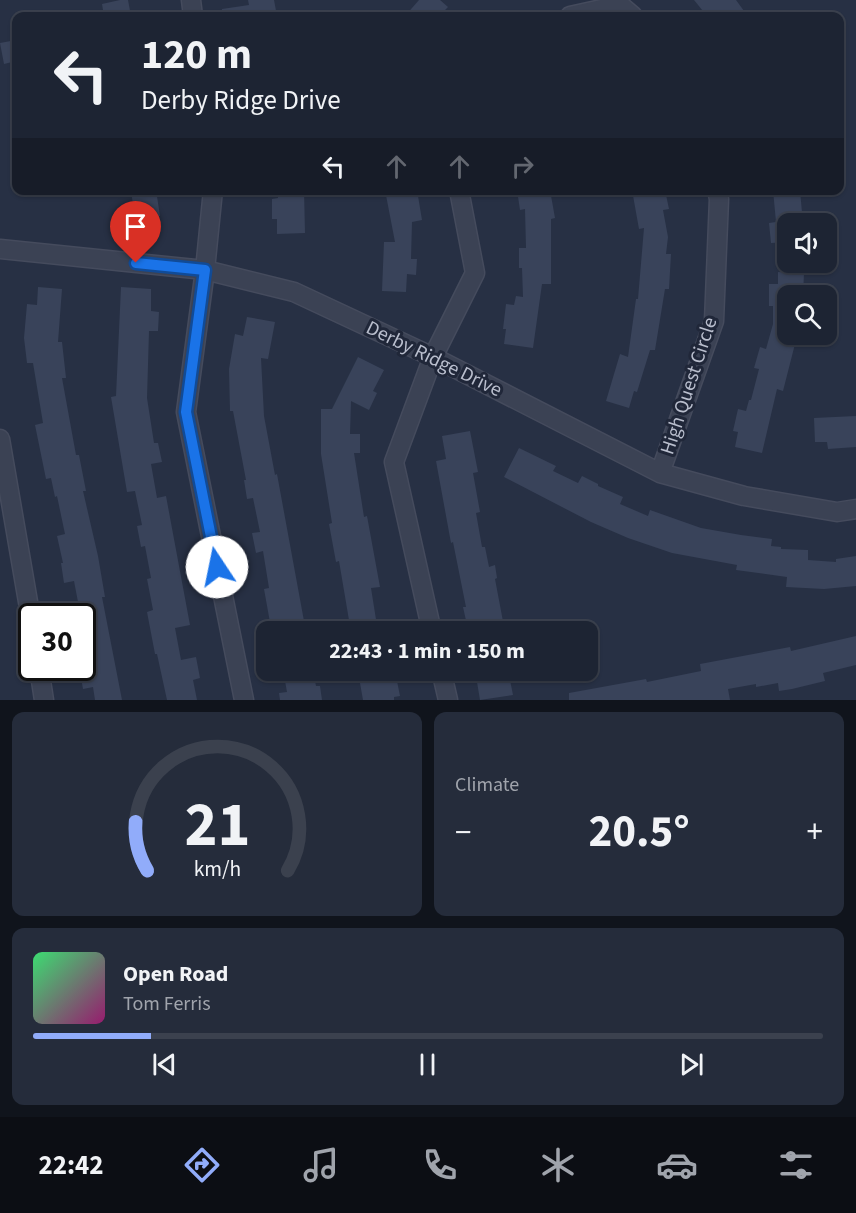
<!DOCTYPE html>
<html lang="en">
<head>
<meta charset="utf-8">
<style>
	body { margin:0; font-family:"Source Sans 3",sans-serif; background:#252c3b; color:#f1f3f6; height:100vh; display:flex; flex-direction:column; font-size:22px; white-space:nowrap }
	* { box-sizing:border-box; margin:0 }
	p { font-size:20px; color:#a0a4ac }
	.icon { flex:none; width:33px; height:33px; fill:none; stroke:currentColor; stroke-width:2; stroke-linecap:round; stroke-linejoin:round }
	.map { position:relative; height:700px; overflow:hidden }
	.panel { display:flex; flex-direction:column; gap:12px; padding:12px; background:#10141c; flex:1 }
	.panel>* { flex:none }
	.guide { position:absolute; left:12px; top:12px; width:832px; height:183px; border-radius:12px; box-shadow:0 2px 4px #0004,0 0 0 2px #3b414e; background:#1d2433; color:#f1f3f6; overflow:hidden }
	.buttons { position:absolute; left:777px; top:213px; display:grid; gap:12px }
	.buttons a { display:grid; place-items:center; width:60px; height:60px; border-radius:12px; background:#1d2433; box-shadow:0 2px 4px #0004,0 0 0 2px #3b414e; font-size:30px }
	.speed { position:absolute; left:18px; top:603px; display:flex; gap:12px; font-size:30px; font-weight:700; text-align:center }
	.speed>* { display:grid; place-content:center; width:78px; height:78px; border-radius:50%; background:#1d2433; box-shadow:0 2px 4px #0004,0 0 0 2px #3b414e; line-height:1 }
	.speed .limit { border:3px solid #111; border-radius:9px; background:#fff; color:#111 }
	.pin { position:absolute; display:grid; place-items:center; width:51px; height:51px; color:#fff; margin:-62px -26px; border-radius:50% 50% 50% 0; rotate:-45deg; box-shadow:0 0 6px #0007 }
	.pin .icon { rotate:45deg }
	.me { position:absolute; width:66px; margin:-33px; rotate:349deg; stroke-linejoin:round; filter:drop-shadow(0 0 4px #0008) }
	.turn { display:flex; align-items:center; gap:21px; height:126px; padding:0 30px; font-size:27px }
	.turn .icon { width:78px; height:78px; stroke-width:2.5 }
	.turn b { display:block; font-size:42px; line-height:51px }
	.lanes { display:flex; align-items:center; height:57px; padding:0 30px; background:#0003; justify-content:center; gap:30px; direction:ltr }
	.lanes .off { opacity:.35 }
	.big { font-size:45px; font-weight:700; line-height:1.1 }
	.panel .widget { flex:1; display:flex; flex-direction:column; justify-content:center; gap:9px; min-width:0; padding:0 21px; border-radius:12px; background:#252c3b }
	.panel .dial { align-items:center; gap:0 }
	.dial svg { height:156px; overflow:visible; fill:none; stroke:#3b414e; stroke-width:7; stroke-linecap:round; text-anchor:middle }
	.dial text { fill:#f1f3f6; stroke:none }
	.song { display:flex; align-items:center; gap:18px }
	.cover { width:72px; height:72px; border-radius:9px; background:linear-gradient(135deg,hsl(140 70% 55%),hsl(320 70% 35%)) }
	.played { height:6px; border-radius:3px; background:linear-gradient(90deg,#91acfa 15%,#3b414e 15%) }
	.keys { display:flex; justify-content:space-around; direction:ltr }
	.heat { display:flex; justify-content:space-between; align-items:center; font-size:33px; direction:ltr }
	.panel .tiles { flex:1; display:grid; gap:12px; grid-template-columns:1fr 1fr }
	.widget:last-child { grid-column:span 2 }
	.trip { position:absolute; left:256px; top:621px; width:342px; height:60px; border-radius:12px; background:#1d2433; box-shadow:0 2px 4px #0004,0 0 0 2px #3b414e; font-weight:700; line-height:60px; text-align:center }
	.dock { display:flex; height:96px; justify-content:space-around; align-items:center; background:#0c0e14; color:#a0a4ac }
	.dock .icon { width:42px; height:42px }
	.dock .active { color:#91acfa }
	.dock b { font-size:27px; color:#f1f3f6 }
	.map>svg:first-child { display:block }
	.building { fill:#39435a }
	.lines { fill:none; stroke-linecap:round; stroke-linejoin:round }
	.street-casing { stroke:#454b5d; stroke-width:21 }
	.street { stroke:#3b4254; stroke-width:18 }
	.route-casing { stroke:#114b97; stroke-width:15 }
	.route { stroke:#1a73e8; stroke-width:10 }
	.labels { text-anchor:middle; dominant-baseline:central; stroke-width:6; stroke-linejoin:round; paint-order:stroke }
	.street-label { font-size:20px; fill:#b9becd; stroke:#202739 }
</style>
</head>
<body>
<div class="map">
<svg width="856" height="700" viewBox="0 0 856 700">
	<rect width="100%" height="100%" fill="#273044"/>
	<path class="building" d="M 120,0 L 128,0 L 131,16 L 104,16 L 102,4 Z
		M 248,0 L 274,0 L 277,16 L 222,16 L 222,9 L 249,5 Z
		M 419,0 L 440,0 L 448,7 L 439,16 L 405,16 Z
		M 694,0 L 736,0 L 744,11 L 737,16 L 707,16 Z
		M 16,40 L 16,61 L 4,64 L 0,43 Z
		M 131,190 L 156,190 L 160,216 L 135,220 Z
		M 278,190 L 304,190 L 305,233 L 277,234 L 277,219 L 272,219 L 272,199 L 278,198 Z
		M 385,190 L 417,190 L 422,220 L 412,222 L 411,259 L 417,259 L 416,275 L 407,274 L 406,292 L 382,291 L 384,242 L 395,242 Z
		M 517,190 L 550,190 L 555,218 L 551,219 L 551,284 L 542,284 L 533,348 L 504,344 L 506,329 L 503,329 L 506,304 L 514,305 L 516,296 L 523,297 L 522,268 L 519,268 L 519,248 L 526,248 L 525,209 L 520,210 Z
		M 632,190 L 665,190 L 669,209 L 663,210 L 668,237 L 666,254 L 671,254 L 669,289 L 665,289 L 655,350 L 650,350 L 637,392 L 634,391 L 629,408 L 606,401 L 620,354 L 628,357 L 636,299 L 638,299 L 644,228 L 639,229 Z
		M 773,190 L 800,190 L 803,224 L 788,224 L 788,242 L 771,243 L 769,223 L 776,222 Z
		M 778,272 L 804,273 L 803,296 L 788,296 L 788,342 L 795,344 L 783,391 L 777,389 L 762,453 L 735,447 L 738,432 L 733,431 L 738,409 L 746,411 L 749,400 L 751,400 L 759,369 L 754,368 L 760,347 L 766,349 L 773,324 L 773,306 L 769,306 L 769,284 L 778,284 Z
		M 38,287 L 62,289 L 58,342 L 62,342 L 66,378 L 62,378 L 76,455 L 79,455 L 86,491 L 83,491 L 98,556 L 105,597 L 102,597 L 122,700 L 95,700 L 93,687 L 83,689 L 80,672 L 82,671 L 82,601 L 78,602 L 74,581 L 64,583 L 61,563 L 63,563 L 57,536 L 65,534 L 57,496 L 55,497 L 51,478 L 46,479 L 35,425 L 43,423 L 33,363 L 27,363 L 24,338 L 27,304 L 37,305 Z
		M 121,287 L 151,289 L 151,311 L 159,312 L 158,331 L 149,331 L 147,398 L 154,443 L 158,443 L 162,462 L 151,464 L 157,498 L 166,496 L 190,625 L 175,628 L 181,660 L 196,657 L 200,678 L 193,680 L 197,700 L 167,700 L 157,654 L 155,654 L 147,612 L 153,610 L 147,579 L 151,578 L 145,546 L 141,547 L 137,526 L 142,525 L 135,491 L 127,492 L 111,397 L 116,396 Z
		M 247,317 L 275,322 L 268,359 L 261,358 L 264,416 L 275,475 L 277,474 L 304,621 L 271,628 L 264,589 L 269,588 L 263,551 L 256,553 L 252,533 L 260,532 L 253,498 L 247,499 L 244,480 L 246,480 L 233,411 L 230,411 L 229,369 L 235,334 L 243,336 Z
		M 358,357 L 384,370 L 373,391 L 377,393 L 369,410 L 351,401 L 350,434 L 360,434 L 360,453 L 354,453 L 364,517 L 367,516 L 380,587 L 371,588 L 378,632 L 351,632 L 339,561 L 336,562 L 329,524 L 332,523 L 321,454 L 321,409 L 332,409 Z
		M 856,416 L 856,447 L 828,449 L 827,442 L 815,442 L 814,418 Z
		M 470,431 L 478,472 L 473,473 L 480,512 L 476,513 L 482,547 L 485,547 L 489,567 L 495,565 L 497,578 L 495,579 L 505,632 L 478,632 L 477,623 L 467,625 L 463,607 L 466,607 L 453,542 L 451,543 L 436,461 L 446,459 L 442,436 Z
		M 519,448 L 556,466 L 553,471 L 578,483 L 582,476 L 598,484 L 598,486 L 623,497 L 620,504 L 648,516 L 650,510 L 701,528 L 741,535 L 772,539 L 771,546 L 781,547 L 781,549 L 808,550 L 808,560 L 836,562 L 836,559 L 856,556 L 856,586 L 824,589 L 786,587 L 787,577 L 736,570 L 737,565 L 672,553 L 628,538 L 591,522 L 504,477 Z
		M 856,636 L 856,665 L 823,673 L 825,681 L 792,689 L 779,691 L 778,683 L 756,687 L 756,684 L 728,689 L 730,700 L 569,700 L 569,693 L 646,679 L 647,682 L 701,671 L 700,664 L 790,647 L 791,651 Z
		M 283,670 L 313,670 L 316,686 L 320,686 L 322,700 L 280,700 L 279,693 L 287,692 Z
		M 475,670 L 508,670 L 513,695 L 480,700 Z
		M 396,676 L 400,696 L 394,697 L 394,700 L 363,700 L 360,683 Z"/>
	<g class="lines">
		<g class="street-casing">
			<path id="street" d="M 191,0 L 193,16
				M 570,16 L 620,5 L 633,16
				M 213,190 L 205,270 L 186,412 L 244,700
				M 0,249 L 205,270 L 294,292 L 433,357 L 660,473 L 744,496 L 837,512 L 856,509
				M 0,439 L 32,625
				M 660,473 L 714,321 L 719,199 L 717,190
				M 432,632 L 394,462 L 433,357 L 475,273 L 459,190
				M 39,668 L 44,700
				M 441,670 L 448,700"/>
		</g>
		<use href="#street" class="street"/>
	</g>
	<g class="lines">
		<g class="route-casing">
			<path id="route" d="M 136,263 L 205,270 L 186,412 L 217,567"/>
		</g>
		<use href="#route" class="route"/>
	</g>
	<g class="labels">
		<g class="street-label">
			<text transform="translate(434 359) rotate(26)">Derby Ridge Drive</text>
			<text transform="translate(689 386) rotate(-72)">High Quest Circle</text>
		</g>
	</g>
</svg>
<div class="buttons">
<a><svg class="icon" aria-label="sound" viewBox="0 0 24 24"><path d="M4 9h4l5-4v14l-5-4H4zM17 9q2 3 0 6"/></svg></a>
<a><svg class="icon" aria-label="search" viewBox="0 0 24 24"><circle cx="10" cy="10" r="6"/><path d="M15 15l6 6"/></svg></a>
</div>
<div class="speed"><div class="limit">30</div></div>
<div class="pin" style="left:136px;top:263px;background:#d93025"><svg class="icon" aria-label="arrive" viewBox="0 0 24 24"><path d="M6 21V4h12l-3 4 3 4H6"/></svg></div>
<svg class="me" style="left:217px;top:567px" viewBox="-20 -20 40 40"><circle r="19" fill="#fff"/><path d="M0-13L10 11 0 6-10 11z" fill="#1a73e8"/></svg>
<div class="trip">22:43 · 1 min · 150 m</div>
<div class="guide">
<div class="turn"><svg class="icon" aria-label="left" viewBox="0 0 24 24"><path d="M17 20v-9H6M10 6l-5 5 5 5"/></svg><div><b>120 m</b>Derby Ridge Drive</div></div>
<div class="lanes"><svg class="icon" aria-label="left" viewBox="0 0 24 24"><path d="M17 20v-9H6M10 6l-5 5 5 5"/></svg><svg class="icon off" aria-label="ahead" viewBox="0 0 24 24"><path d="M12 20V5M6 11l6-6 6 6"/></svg><svg class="icon off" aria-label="ahead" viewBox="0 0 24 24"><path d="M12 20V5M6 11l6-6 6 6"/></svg><svg class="icon off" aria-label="right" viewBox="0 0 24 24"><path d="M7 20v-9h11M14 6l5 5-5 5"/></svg></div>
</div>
</div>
<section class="panel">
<div class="tiles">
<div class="widget dial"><svg viewBox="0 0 100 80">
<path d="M14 69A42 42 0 1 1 86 69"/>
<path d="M14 69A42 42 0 0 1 8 44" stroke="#91acfa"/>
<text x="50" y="56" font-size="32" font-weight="700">21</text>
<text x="50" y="72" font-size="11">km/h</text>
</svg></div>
<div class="widget"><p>Climate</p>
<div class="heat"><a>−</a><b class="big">20.5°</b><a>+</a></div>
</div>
<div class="widget">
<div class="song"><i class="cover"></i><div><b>Open Road</b><p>Tom Ferris</p></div></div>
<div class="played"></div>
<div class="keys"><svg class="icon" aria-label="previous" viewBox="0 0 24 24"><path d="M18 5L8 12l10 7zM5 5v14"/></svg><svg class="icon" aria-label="pause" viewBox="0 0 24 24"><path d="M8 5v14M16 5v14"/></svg><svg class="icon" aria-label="next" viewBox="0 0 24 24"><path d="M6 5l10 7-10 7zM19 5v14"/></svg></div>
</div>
</div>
</section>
<nav class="dock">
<b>22:42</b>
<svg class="icon active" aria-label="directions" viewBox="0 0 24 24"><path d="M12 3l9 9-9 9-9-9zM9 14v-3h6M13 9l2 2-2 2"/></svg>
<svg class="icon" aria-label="music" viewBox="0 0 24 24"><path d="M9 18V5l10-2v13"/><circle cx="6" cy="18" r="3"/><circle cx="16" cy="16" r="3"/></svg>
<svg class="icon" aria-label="phone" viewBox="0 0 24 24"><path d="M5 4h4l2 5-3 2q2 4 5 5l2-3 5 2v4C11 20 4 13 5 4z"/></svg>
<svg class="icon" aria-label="climate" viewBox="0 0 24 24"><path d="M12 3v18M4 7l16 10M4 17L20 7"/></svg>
<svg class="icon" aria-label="car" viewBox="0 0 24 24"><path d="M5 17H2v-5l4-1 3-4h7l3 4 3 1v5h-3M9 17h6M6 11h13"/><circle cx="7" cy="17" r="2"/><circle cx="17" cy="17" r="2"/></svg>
<svg class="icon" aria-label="filters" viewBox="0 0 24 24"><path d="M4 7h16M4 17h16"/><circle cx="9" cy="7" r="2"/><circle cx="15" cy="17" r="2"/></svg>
</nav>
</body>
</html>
